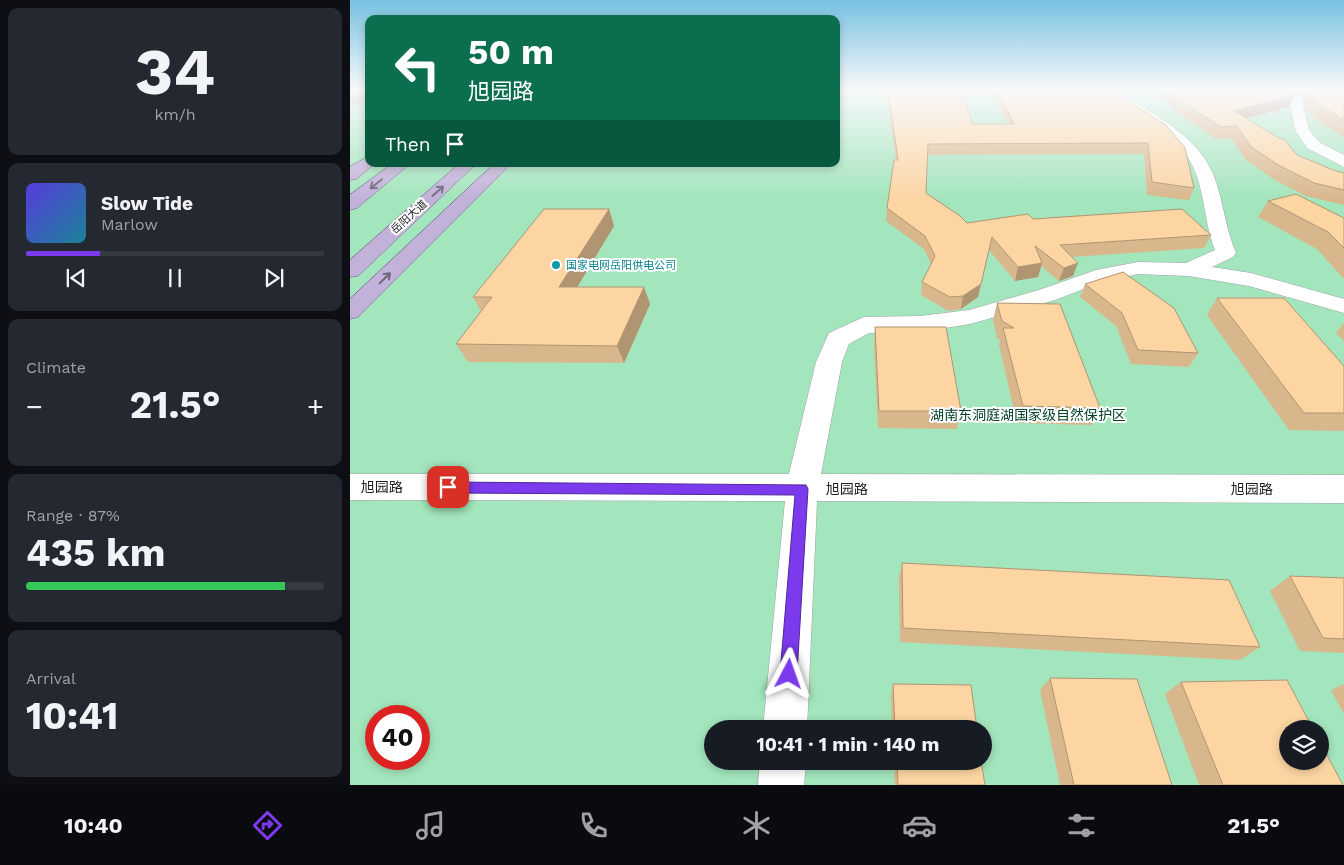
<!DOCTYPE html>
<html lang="en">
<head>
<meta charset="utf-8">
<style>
	body { margin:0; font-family:"Work Sans","Noto Sans SC",sans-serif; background:#242831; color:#f1f3f6; height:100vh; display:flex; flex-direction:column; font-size:19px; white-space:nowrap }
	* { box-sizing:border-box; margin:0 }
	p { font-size:16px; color:#9ea1a6 }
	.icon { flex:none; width:28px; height:28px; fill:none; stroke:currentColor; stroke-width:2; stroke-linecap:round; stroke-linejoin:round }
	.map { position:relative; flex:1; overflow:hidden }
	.sheet { display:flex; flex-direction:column; gap:8px; padding:8px; background:#0d0f14; width:350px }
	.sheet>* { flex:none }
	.guide { position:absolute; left:15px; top:15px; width:475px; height:152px; border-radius:10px; box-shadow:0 2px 8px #0003; background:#0b6e4f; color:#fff; overflow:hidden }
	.fabs { position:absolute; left:929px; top:720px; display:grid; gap:10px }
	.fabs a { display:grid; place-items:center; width:50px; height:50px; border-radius:50%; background:#171b24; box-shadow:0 2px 8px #0003; font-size:25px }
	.speed { position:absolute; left:15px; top:705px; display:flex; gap:10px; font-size:25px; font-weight:700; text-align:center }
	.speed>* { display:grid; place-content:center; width:65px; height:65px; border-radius:50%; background:#171b24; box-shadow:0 2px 8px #0003; line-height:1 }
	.speed .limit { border:8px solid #d22; background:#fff; color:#111 }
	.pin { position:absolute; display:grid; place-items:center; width:42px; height:42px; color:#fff; margin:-21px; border-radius:10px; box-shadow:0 2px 8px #0006 }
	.me { position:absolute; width:55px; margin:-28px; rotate:4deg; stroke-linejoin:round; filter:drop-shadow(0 0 4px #0008) }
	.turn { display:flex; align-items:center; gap:18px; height:105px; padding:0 20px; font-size:22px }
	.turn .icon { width:65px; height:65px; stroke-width:2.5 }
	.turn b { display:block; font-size:35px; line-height:42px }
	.then { display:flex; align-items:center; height:48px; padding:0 20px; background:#0003; gap:10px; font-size:19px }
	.big { font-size:38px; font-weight:700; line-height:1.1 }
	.sheet .card { flex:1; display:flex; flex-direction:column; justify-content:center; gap:8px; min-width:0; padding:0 18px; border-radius:10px; background:#242831 }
	.sheet .dial { align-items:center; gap:0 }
	.dial b { font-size:65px; line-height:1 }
	.song { display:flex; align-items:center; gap:15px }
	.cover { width:60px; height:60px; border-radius:8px; background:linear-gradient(135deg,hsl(250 70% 55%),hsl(190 70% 35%)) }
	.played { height:5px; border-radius:2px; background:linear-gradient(90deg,#7c3aed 25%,#363941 25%) }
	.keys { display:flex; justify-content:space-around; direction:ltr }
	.heat { display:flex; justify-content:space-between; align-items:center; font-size:28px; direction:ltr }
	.charge { height:8px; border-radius:4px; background:linear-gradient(90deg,#34c759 87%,#363941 0) }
	.trip { position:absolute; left:354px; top:720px; width:288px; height:50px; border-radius:25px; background:#171b24; box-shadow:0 2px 8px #0003; font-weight:700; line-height:50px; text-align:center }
	.menu { display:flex; height:80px; justify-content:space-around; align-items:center; background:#090b0e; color:#9ea1a6 }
	.menu .icon { width:35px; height:35px }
	.menu .active { color:#7c3aed }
	.menu b { font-size:22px; color:#f1f3f6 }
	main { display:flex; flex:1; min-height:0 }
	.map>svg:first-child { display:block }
	.green { fill:#a3e5bc; fill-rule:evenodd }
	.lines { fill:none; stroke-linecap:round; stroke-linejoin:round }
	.minor-casing { stroke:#a1a2a7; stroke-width:1 }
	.major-casing { stroke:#6e5c87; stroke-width:1 }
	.minor { fill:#fff; fill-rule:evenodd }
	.major { fill:#c2b1d9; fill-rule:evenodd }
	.wall { fill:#d9b78c; fill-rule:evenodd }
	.shaded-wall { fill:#b09572 }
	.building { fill:#fcd5a3; stroke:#b09572 }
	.oneway { stroke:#70687c }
	.route { fill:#7c3aed; stroke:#51269a }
	.culture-dot { fill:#0f9aa8; stroke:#fff; stroke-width:2 }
	.labels { text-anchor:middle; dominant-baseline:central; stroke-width:4; stroke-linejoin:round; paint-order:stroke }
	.far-street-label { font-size:11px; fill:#1d1e20; stroke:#fff }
	.far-culture-label { font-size:11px; fill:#0d838f; stroke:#fff; text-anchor:start }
	.park-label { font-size:14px; fill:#054226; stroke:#fff }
	.street-label { font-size:14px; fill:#1d1e20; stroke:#fff }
</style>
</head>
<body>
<main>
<section class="sheet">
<div class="card dial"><b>34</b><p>km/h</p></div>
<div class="card">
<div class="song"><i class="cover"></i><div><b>Slow Tide</b><p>Marlow</p></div></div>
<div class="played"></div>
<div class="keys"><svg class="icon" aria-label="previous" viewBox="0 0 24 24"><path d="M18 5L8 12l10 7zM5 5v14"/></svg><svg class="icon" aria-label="pause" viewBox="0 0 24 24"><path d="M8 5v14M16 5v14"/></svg><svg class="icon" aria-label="next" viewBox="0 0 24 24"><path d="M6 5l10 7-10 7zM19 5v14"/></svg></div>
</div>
<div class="card"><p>Climate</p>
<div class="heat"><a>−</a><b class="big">21.5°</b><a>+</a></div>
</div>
<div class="card"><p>Range · 87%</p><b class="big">435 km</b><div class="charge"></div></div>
<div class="card"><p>Arrival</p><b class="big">10:41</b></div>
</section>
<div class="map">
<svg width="994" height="785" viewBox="0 0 994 785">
	<rect width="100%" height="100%" fill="#eff1f6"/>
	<path class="green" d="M 0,89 L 19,89 L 19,164 L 486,164 L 486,89 L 994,89 L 994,785 L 0,785 ZM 26,716 L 69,716 L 69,759 L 26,759 ZM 362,729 L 632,729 L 632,761 L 362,761 ZM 938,729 L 970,729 L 970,761 L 938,761 Z"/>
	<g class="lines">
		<g class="minor-casing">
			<path id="minor" d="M 752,89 C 771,89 780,100 796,109 C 826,128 855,147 866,182 C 874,206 876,230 886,253 L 883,257 L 862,267 L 901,273 L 994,299 L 994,313 L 899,286 L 839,276 L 788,274 L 752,282 L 705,300 L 620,324 L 570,332 L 519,333 L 499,344 L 492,362 L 471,474 L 994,475 L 994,503 L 467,501 L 457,729 L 413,729 L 435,501 L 0,500 L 0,474 L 439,474 L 466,362 L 479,333 L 514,317 L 570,316 L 619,310 L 689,290 L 746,270 L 788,262 L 836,263 L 865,250 C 852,218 856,180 834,152 C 814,128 764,110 752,89 Z
				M 922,89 L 936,89 L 951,98 L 959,130 L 969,142 L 994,155 L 994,167 L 957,148 L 945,130 L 940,103 Z
				M 410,761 L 456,761 L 454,785 L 408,785 Z"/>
		</g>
		<g class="major-casing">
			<path id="major" d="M 19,156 L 19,164 L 25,164 L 6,179 L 0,180 L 0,167 Z
				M 42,164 L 60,164 L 7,208 L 0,210 L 0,195 Z
				M 109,164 L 126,164 L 8,276 L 0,277 L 0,260 Z
				M 144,164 L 161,164 L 8,317 L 0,319 L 0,299 Z"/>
		</g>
		<use href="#minor" class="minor"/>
		<use href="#major" class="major"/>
	</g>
	<path class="wall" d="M 536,89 L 761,89 L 844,188 L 839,200 L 797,195 L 794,154 L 577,155 L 576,193 L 617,223 L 683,219 L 861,235 L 854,248 L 722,257 L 723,276 L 709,281 L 691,266 L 688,277 L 665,281 L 639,250 L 628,297 L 611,309 L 598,311 L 571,295 L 572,282 L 581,264 L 574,249 L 536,221 L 537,208 L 546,160 ZM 612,94 L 642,94 L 657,124 L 623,124 Z
		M 807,89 L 937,89 L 945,95 L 939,107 L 896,118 L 947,155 L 983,170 L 994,173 L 994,205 L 956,196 L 923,179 L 895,159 L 881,138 L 866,139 L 824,110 Z
		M 939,89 L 994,89 L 994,138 L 963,117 L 956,110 L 952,96 Z
		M 918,201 L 994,218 L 994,279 L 967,249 L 908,217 Z
		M 259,209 L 264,226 L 227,287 L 294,287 L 300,304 L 274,363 L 118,362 L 106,344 L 131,311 L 123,297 Z
		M 735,284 L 848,353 L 839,367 L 781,364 L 766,326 L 730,297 Z
		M 867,298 L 994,366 L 994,431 L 939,430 L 857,315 Z
		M 647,303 L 750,408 L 742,425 L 667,423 L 649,345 L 650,340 L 647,338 L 643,320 Z
		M 994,323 L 994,341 L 986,333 Z
		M 525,327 L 611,411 L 607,429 L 528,428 L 524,344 Z
		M 552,563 L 910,647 L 890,660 L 550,642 L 549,578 Z
		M 940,576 L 994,578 L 994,653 L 950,651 L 920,591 Z
		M 700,678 L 822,785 L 710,785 L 690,690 Z
		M 831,682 L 993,785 L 849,785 L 815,694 Z
		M 543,684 L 627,729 L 542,729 L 541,696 Z
		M 994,684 L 994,714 L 981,690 Z
		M 544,761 L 631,761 L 635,785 L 545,785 Z"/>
	<path class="shaded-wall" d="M 11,89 L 19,89 L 19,101 L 0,106 L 0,91 Z
		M 945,95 L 939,107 L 878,123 L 884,111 Z
		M 259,209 L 264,226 L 217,304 L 209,287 Z
		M 642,237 L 628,297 L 611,309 L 613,296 Z
		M 692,263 L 688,277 L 665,281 L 668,267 Z
		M 728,263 L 723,276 L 709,281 L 714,268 Z
		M 294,287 L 300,304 L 274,363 L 267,346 Z"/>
	<path class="building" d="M 0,89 L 11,89 L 0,91 Z
		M 538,89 L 610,89 L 623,124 L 664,124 L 646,89 L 761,89 L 769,95 L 816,125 L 835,148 L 844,188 L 802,182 L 798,143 L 578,144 L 576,193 L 610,216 L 617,223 L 678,214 L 683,219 L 832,209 L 861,235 L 710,245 L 728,263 L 714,268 L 685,246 L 692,263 L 668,267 L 642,237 L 631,284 L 613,296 L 600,297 L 572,282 L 585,256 L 575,236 L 537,208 L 544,160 L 548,160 Z
		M 820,89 L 937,89 L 945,95 L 884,111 L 929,138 L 934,139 L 947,155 L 983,170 L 994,173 L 994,190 L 964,183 L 930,166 L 901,147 L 887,126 L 871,127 L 828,99 Z
		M 959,89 L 994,89 L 994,121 L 970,105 L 962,98 Z
		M 946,194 L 994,218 L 994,248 L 978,232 L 918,201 Z
		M 194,209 L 259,209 L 209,287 L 294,287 L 267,346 L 106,344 L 142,297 L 123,297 Z
		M 773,272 L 824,308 L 848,353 L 788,350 L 772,313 L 735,284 Z
		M 867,298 L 934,298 L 994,366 L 994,413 L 954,413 Z
		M 647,303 L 710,304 L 750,408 L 673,406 L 653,328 L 664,328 L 652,321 Z
		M 525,327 L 596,327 L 611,411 L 529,411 Z
		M 552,563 L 879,580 L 910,647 L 553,628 Z
		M 940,576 L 994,578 L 994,639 L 973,638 Z
		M 700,678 L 787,679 L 822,785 L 724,785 Z
		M 937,680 L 963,729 L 938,729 L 938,761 L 970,761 L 970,742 L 993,785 L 873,785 L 831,682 Z
		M 543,684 L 621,685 L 627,729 L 545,729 Z
		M 547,761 L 631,761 L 635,785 L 548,785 Z"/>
	<defs><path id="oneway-shaft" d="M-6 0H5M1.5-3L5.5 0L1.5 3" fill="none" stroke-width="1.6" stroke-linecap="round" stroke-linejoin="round" transform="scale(1.25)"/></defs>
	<g class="oneway">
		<use href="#oneway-shaft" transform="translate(26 184) rotate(142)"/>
		<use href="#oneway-shaft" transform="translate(88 191) rotate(-42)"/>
		<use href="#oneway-shaft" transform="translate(35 278) rotate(-44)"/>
	</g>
	<linearGradient id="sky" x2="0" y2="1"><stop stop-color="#76c1e0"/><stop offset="0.45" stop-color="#f8f9fb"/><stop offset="1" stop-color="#f8f9fb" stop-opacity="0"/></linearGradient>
	<rect width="994" height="199" fill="url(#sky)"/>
	<path class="route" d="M 98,482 L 456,485 L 458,489 L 447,674 L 445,680 L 439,682 L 433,680 L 430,674 L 445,495 L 98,493 L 93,491 L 91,487 L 93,483 Z"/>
	<circle class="culture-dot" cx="206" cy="265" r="5"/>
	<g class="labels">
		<g class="far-street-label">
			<text transform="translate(59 217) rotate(-42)">岳阳大道</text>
		</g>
		<g class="far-culture-label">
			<text x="216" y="265">国家电网岳阳供电公司</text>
		</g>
		<g class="park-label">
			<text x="678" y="415">湖南东洞庭湖国家级自然保护区</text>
		</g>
		<g class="street-label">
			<text x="32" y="487">旭园路</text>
			<text x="497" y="489">旭园路</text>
			<text x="902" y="489">旭园路</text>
		</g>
	</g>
</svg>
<div class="fabs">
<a><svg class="icon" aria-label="layers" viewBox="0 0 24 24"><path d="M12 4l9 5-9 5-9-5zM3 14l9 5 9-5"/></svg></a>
</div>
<div class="speed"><div class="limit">40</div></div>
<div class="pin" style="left:98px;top:487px;background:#d93025"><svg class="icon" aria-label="arrive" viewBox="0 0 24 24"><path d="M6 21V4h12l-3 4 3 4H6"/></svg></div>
<svg class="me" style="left:439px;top:674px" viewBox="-20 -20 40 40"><path d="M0-17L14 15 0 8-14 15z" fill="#7c3aed" stroke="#fff" stroke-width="4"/></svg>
<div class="trip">10:41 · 1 min · 140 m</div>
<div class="guide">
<div class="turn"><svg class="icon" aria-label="left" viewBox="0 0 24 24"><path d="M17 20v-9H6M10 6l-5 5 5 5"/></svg><div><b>50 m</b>旭园路</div></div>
<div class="then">Then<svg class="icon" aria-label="arrive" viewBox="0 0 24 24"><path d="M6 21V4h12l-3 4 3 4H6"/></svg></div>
</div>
</div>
</main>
<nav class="menu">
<b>10:40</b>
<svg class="icon active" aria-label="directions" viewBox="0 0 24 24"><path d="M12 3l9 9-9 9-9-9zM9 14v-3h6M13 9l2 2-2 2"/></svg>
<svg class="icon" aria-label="music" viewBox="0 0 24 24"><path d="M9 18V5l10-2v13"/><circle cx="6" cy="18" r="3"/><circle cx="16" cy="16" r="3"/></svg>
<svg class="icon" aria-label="phone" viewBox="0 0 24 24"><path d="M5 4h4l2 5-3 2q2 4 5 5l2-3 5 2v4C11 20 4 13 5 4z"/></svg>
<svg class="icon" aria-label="climate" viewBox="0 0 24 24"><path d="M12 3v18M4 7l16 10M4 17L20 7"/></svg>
<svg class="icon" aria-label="car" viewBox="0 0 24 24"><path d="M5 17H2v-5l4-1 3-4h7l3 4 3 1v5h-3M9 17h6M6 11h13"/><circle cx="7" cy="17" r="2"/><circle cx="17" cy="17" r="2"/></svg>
<svg class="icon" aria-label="filters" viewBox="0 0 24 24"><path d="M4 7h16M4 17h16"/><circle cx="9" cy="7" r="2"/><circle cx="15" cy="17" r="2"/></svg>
<b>21.5°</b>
</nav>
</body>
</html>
